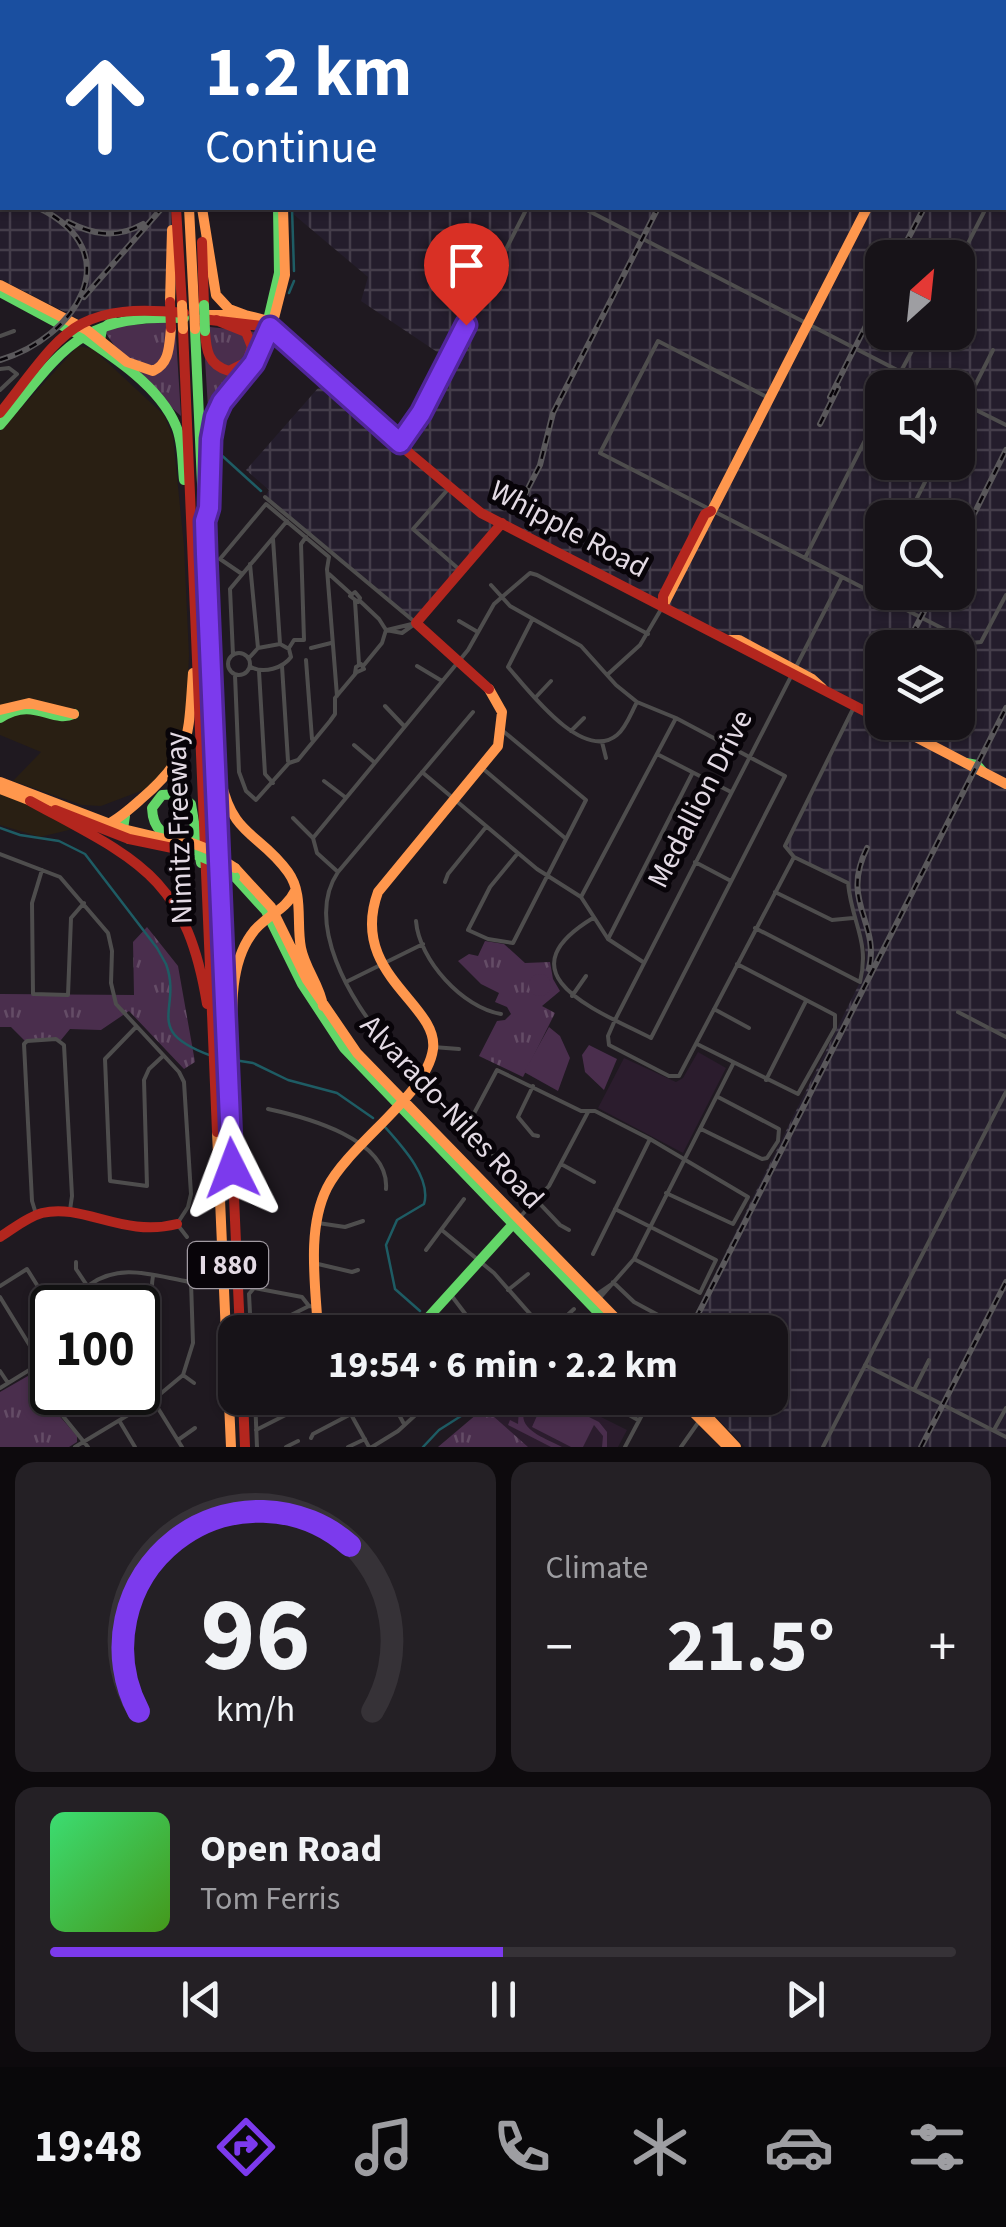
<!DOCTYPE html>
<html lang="en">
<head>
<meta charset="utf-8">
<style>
	body { margin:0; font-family:"Source Sans 3",sans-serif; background:#242025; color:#f1f3f6; height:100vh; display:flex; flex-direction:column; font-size:38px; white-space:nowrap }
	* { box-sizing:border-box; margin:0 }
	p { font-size:32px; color:#9e9ea2 }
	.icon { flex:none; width:55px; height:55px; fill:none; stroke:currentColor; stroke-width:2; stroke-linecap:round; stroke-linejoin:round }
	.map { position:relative; height:1447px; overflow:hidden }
	.side { display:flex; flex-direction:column; gap:15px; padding:15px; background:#0d0a0d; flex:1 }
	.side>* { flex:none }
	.guide { position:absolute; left:0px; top:0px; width:1008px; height:210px; box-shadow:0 2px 8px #0004,0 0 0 2px #363237; background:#1a4fa0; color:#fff; overflow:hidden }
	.needle { width:65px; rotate:27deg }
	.tools { position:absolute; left:865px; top:240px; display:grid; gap:20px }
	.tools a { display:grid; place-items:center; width:110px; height:110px; border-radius:20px; background:#171318; box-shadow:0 2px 8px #0004,0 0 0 2px #363237; font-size:50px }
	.speed { position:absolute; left:30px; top:1285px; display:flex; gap:20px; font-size:50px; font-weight:700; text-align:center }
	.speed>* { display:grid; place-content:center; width:130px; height:130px; border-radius:50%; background:#171318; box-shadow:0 2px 8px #0004,0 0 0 2px #363237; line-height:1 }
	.speed .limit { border:5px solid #111; border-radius:15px; background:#fff; color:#111 }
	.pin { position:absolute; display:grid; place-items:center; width:85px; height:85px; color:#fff; margin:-102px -42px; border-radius:50% 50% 50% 0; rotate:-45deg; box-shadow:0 0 10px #0007 }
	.pin .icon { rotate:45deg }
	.me { position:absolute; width:110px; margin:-55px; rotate:357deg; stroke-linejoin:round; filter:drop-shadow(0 0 8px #0008) }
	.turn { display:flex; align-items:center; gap:35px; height:210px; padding:0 40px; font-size:45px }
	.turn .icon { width:130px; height:130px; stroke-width:2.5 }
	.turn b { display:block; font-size:70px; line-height:85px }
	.big { font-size:75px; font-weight:700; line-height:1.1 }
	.side .widget { flex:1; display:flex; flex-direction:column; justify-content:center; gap:15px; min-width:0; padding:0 35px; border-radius:20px; background:#242025 }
	.side .dial { align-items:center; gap:0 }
	.dial svg { height:260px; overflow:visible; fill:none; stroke:#363237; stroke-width:7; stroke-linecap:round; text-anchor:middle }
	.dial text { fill:#f1f3f6; stroke:none }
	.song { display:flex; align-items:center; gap:30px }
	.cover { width:120px; height:120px; border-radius:15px; background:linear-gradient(135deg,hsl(140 70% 55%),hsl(100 70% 35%)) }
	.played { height:10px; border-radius:5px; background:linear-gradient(90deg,#7c3aed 50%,#363237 50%) }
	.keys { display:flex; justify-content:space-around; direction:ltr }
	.heat { display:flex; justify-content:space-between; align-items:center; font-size:55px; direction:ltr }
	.side .tiles { flex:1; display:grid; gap:15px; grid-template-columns:1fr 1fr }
	.widget:last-child { grid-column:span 2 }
	.trip { position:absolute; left:218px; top:1315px; width:570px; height:100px; border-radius:20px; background:#171318; box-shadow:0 2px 8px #0004,0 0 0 2px #363237; font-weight:700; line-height:100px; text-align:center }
	.tabs { display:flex; height:160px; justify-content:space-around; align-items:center; background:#09080a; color:#9e9ea2 }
	.tabs .icon { width:70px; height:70px }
	.tabs .on { color:#7c3aed }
	.tabs b { font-size:45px; color:#f1f3f6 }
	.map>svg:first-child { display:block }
	.commercial { fill:#291f13 }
	.industrial { fill:url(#industrial-grid); fill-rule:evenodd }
	.built { fill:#2b1c2d }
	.grass { fill:url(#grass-tufts) }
	.pitch { fill:#4a2e4d }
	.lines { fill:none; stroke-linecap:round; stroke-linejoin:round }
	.stream { stroke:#1e5c64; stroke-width:2.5 }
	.street { stroke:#4e4d4d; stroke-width:4 }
	.fast { stroke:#63d668; stroke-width:10 }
	.slow { stroke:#ff974d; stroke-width:10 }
	.jam { stroke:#b3261e; stroke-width:10 }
	.rail-casing { stroke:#5a585b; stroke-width:6 }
	.rail { stroke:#080409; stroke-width:2.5; stroke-dasharray:8; stroke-linecap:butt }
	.fast-bridge { stroke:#63d668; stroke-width:10 }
	.slow-bridge { stroke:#ff974d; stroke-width:10 }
	.jam-bridge { stroke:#b3261e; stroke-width:10 }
	.route-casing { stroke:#51269a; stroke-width:25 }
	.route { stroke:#7c3aed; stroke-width:18 }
	.labels { text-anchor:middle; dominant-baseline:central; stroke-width:10; stroke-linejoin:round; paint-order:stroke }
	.shield { fill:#080409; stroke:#a19aa2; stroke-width:2.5 }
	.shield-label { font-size:28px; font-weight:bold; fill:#e3dae4 }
	.street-label { font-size:30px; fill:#e3dae4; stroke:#080409 }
</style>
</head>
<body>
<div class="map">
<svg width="1006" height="1447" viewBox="0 0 1006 1447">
	<defs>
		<pattern id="industrial-grid" width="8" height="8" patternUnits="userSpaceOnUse" patternTransform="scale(2.5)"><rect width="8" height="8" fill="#241d2c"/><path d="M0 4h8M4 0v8" fill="none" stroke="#443d4a"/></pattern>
		<pattern id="grass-tufts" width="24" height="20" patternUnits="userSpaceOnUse" patternTransform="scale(2.5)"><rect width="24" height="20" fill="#4a2e4d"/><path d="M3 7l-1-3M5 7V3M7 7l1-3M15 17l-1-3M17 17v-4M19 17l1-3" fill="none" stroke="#644c66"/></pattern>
	</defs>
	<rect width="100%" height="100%" fill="#1f1920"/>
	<path class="commercial" d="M 78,346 L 93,349 L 164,415 L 173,437 L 184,546 L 189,655 L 186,726 L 182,743 L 169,769 L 146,789 L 101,806 L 82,805 L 13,781 L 41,752 L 0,735 L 0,431 Z
		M 0,791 L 35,807 L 73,829 L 40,837 L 0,825 Z"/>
	<path class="industrial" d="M 0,0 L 167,0 L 167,2 L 2,2 L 2,208 L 173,208 L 170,312 L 119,310 L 79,325 L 77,318 L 0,279 Z
		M 361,0 L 1006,0 L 1006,1447 L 745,1447 L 698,1398 L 770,1398 L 770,1332 L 686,1332 L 860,982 L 866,960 L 865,947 L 853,918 L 848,883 L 794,857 L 785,846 L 854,706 L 503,524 L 416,623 L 265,497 L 269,490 L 246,470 L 326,379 L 400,442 L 417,420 L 449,360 L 361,301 L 368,277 L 286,208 L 1005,208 L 1005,2 L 359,2 ZM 882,258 L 958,258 L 958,332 L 882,332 ZM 882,388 L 958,388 L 958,462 L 882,462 ZM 882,518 L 958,518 L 958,592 L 882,592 ZM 882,648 L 958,648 L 958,722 L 882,722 Z"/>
	<path class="built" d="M 698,1052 L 726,1068 L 683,1153 L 598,1108 L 624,1058 L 676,1082 L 683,1078 Z
		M 492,1398 L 500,1407 L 512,1398 L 563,1398 L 627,1430 L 618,1447 L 438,1447 L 478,1415 Z"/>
	<path class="grass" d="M 175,321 L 181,416 L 133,373 L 105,332 L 114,327 Z
		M 210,327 L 264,333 C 260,343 256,355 250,363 C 233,386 220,395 209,424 L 205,359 Z
		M 147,927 L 178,966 L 195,1062 L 184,1069 L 129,1011 L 101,1030 L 70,1029 L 61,1040 L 26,1042 L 11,1027 L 0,1027 L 0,994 L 134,995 L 133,942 Z
		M 485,941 L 504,944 L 525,963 L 550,962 L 553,979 L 560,991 L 542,1006 L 555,1013 L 523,1077 L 479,1056 L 497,1021 L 505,1020 L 511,1014 L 507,1007 L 495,1002 L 499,993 L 481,984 L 458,961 L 469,954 L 478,956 Z
		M 40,1369 L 56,1412 L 77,1436 L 77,1442 L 69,1447 L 0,1447 L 0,1392 Z
		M 484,1408 L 528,1447 L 438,1447 Z"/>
	<path class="pitch" d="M529 985a11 11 0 1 1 22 0a11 11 0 1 1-22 0Z
		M 549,1027 L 560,1036 L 570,1058 L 558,1091 L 524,1072 Z
		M 589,1045 L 617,1059 L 604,1090 L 585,1072 L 582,1055 Z
		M 527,1398 L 551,1398 L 599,1422 L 607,1432 L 607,1447 L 602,1447 L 603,1436 L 594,1425 L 583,1447 L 571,1447 L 532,1427 L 544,1400 L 528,1403 C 511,1428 544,1437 562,1447 L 551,1447 L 508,1425 L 510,1420 L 518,1424 L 519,1408 Z"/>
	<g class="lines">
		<path class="stream" d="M 372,2 L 374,0
			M 292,208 L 294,271
			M 289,293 L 294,281
			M 219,424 L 218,452 L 261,491
			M 215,531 L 216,468
			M 0,828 L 20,835 L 59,841 L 85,854 L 157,948 L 166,964 C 183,1010 140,1030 212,1056
			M 234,1060 L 253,1063 L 288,1080 L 337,1093 L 373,1118
			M 384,1126 C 401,1145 432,1178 424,1204 L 397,1220 L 386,1245 L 395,1289 L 420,1311
			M 434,1326 L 438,1332
			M 423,1447 L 439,1430 L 472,1409 L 475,1398"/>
		<path class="street" d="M 497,0 L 499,2
			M 874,0 L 879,2
			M 95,2 L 97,0
			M 631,2 L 633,0
			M 0,109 L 2,110
			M 1005,170 L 1006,168
			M 583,208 L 932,388
			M 958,263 L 986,208
			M 0,336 L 14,331
			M 0,369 L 9,368 L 17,374 L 0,390
			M 892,388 L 922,332
			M 769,398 L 658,341 L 600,453 L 971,643 L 981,642 L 1006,595
			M 958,401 L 1006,425
			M 958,419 L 993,350
			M 399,443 L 421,413 L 447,365 L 527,208
			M 450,487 L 413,529 L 461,571
			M 265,497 L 416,623
			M 907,518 L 935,462
			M 273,539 L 280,644
			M 805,558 L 882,407
			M 250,564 L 258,648
			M 242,574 L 220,559 L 266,504 L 329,557 L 327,569 L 337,696
			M 329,574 L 350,593
			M 491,585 L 510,606 L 581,646 L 616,685 L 637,702 L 676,718 L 785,776 L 651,1038 C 598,1011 499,975 593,918
			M 870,591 L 882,566
			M 355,592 L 360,598 L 358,602 L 350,596 Z
			M 355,601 L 359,664
			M 360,601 L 379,619 L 386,630
			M 532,620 L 508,667 C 529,691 583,763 617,735 C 626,728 631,713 637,702
			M 459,621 L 476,631
			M 386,630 L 402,633 L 416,623
			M 387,630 L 416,623
			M 304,640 L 301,544 L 306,537
			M 289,648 L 294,640 L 304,640
			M 311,648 L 331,643
			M228 664a11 11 0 1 1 22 0a11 11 0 1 1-22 0Z
			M 233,655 L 230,589 L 287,521
			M 249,658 L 258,648 L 280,644 L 289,649 L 291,657
			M 306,660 L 312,739
			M 361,664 L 364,669 L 355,673 L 356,667 Z
			M 364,665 L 382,643 L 386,630
			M 282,666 L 288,761
			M 417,666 L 442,681
			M 251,667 C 264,674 283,668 291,657
			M 259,671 L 265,774 L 273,783
			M 235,675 L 239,772 L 246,791 L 256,800 L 289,763 L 298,760 L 330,721 L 335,714 L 335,698 L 356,673
			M 607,675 L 640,645 L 663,606
			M 535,698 L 551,681
			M 385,706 L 404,726
			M 503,731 L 586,800 L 513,943 L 488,939 L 468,930 L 490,887 L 518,853
			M 571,731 L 584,718
			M 602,742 L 606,758
			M 354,745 L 374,762
			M 657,754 L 731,792
			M 481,767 L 565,838
			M 422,772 L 537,869 L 581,897 L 608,939 L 643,962
			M 324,781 L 345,797
			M 293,818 L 313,838
			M 0,854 L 60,877 L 108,933 L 112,951 L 111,983 L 116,1004 L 179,1072 L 184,1082 L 191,1194 L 188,1207 L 177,1224 L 187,1237
			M 794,857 L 679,1076 L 669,1076 L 609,1045 L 608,1036 L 615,1020 L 842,577
			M 695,862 L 731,881
			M 42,870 L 32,903 L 33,994 L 68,995 L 71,918 L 84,903
			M 338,872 L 317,853 L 313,838 L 468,650 L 494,604 L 530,573 L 537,575 L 648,634
			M 445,882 L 448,874 L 486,827
			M 775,892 L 832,920 L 853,918
			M 581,897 L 676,718
			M 416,921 C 419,960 463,1008 501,1014
			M 755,928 L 860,982 C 870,941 852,924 848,883 L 794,857 L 785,846 L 854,707
			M 608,939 L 692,774
			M 348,981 L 423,944
			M 572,996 L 586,976
			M 714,1009 L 749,1028
			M 958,1012 L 1006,1037
			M 136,1027 L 105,1059 L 110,1181 L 147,1186 L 144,1080 L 149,1069 L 163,1056
			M 386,1041 C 351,1003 304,922 338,872 L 473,712
			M 697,1044 L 798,1094 L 835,1028 L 835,1015 L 737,964
			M 433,1047 L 459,1049
			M 422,1076 L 438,1093
			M 766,1080 L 806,1001
			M 533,1086 L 518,1117 L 533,1135 L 538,1136
			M 268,1109 C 305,1117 390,1139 386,1189
			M 701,1129 L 762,1159 L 767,1158 L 778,1141 L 779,1129 L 718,1097
			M 561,1164 L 594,1182
			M 615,1209 L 716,1260 L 700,1293 L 634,1259
			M 36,1214 L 32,1201 L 24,1044 L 27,1041 L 56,1039 L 64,1045 L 72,1196 L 70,1210
			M 518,1219 L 549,1186 L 588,1112
			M 318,1223 L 345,1227 L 363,1221
			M 569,1230 L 560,1225 L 469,1129 L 470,1121 L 497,1070 L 581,1111 L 595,1111 L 650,1139 L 748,1197 L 733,1224 L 666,1193
			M 443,1231 L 494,1273 L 546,1332
			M 426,1250 L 464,1199
			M 593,1254 L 650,1139
			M 76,1262 L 76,1269 L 102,1308
			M 318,1264 L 352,1272 L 358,1270
			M 613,1282 L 634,1302 L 660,1316 L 664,1321
			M 0,1286 L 27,1269 L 52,1309
			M 508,1290 L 528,1274
			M 451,1295 L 479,1332
			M 596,1295 L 612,1284
			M 0,1297 L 46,1372 L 58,1410 L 88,1447
			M 598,1300 L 634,1259 L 733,1064
			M 251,1332 L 249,1294 L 254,1288 L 302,1297 L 309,1306
			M 257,1332 L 309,1306 L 318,1307
			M 338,1332 L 370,1316
			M 549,1332 L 574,1309
			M 601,1332 L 609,1324
			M 138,1359 C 157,1338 148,1304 153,1276
			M 865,1365 L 1006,1437
			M 0,1371 L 8,1383
			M 183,1375 L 194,1383
			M 138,1376 L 182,1447
			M 0,1388 L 52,1356
			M 914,1390 L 929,1360
			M 255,1398 L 257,1447
			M 342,1398 L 369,1447
			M 390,1398 L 404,1424
			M 599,1398 L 638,1420
			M 54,1400 L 70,1392
			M 622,1411 L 628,1398
			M 120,1422 L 135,1447
			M 256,1430 L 319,1398
			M 994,1430 L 1006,1408
			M 311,1438 L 313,1434 L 351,1414
			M 178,1440 L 195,1428
			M 75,1447 L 153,1400 L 183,1375 L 193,1343 L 191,1282 C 154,1276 121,1262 89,1285
			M 286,1447 L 298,1441
			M 348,1447 L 365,1439
			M 372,1447 L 398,1431 L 434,1398
			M 625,1447 L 651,1398
			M 681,1447 L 700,1420
			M 823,1447 L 1006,1092"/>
		<path class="fast" d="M 350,2 L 352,0
			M 0,292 L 80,335
			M 268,320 L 279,273 L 278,208
			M 195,329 L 215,770
			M 80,335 C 114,357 160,387 176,426 C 183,442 182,462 184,480
			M 100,341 L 102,329 L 113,321
			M 0,425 C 63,350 78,314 184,318
			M 0,718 C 35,696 51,724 74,714
			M 966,763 L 977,765 L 983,772
			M 125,816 L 123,829 L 129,839
			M 184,840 C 163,834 153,831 152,808 L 162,795 L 179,794 L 191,804 L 201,863
			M 235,877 L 266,911 L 302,984 L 344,1048 L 617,1332
			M 415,1332 L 514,1223"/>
		<path class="slow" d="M 181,0 L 181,2
			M 359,2 L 361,0
			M 189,208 L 194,306
			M 202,208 L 216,295 L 229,309 L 245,315
			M 0,285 L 87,330
			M 170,302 L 172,230
			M 206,315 L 245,315 L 273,322 L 398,436 L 399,442
			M 273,322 L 285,275 L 283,208
			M 87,330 L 127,362 L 153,371 C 170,363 169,346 171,328
			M 209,504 L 215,417 L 222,402 L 254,363 L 270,327
			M 663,606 L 867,208
			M 729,640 L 739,640 L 812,679 L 822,688
			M 0,710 L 29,703 L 74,714
			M 887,722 L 1006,784
			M 221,781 C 233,837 260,833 288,872 C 304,894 296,923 301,948 C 305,969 320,985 323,1006
			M 0,782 L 123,829 L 178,842
			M 0,789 L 34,802
			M 108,824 C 120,818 130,809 140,800 C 192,756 188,737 193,673
			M 235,868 L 271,907 L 307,980 L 357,1053 L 629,1332
			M 233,1066 C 233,1025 226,970 251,935 C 263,916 285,912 295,891
			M 217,1132 L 231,1447
			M 318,1332 C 316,1288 306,1230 327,1188 C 349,1144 427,1095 433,1049 C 439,1004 348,974 378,892 L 498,746 L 502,712 L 489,689
			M 679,1398 L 728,1447
			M 690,1398 L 736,1447"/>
		<path class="jam" d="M 171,0 L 171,2
			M 972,2 L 973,0
			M 176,208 L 182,305
			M 202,242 L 204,305
			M 202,319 L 270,327 L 395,441 L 481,513 L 882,720
			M 183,329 L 217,1132
			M 205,331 C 206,350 208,365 229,371 L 247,362 L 252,347 L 246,332 L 216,320
			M 0,413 C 64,332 72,302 184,313
			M 663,605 L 663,596 L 705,514 L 711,511
			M 489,689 L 416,623 L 502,523
			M 215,770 L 240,1332
			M 30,801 C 136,859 186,875 207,1004
			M 55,810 L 129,839 L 187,851
			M 0,1237 C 13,1229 27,1217 42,1213 C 84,1203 123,1238 177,1224
			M 243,1398 L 245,1447"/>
		<g class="rail-casing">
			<path id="rail" d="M 380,2 L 382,0
				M 529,2 L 530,0
				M 763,2 L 764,0
				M 1005,55 L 1006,53
				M 0,180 L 2,182
				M 387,209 L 388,208
				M 68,222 C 94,235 116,239 143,224
				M 898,258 L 924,208
				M 84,297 L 162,208
				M 0,360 C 75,338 131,253 39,208
				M 830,397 L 882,294
				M 820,424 L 838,388
				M 521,502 L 540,465 L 553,413 L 658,208
				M 958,546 L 1006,450
				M 905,648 L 934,592
				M 875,698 L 882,683
				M 867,848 C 840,902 880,922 869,969
				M 689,1332 L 1006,708
				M 921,1447 L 1006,1282"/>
		</g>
		<use href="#rail" class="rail"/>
		<path class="fast-bridge" d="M 204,305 L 205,331
			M 187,851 L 211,861 L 235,877"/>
		<path class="slow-bridge" d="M 182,305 L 183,329
			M 194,306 L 195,329
			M 184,840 L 210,850 L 218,857
			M 218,857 L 235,868"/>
		<path class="jam-bridge" d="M 170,302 L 171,328"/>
	</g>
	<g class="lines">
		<g class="route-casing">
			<path id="route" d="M 232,1168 L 206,554 L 205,521 L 209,508 L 211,439 L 215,417 L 222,402 L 254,363 L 270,327 L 400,443 L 421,413 L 466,325"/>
		</g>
		<use href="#route" class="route"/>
	</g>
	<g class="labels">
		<rect class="shield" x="188" y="1242" width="80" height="46" rx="8"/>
		<g class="shield-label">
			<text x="228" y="1265">I 880</text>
		</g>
		<g class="street-label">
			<text transform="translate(569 529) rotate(28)">Whipple Road</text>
			<text transform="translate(700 799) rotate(-63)">Medallion Drive</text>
			<text transform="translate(179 828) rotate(-92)">Nimitz Freeway</text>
			<text transform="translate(452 1112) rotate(47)">Alvarado-Niles Road</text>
		</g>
	</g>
</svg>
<div class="tools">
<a><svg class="needle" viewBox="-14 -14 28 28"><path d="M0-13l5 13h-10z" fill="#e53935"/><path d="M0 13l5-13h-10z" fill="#9e9ea2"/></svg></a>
<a><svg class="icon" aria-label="sound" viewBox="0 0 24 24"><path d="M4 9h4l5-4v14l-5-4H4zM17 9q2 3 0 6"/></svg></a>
<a><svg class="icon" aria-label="search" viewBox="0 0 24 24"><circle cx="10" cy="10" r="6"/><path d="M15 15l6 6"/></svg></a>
<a><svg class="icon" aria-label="layers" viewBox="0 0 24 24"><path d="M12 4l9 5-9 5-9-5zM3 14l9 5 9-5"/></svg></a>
</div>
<div class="speed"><div class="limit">100</div></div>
<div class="pin" style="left:466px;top:325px;background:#d93025"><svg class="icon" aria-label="arrive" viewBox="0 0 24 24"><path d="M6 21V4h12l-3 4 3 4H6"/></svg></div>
<svg class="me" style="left:232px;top:1168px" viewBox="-20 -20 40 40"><path d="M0-17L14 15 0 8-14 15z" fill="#7c3aed" stroke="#fff" stroke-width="4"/></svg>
<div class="trip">19:54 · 6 min · 2.2 km</div>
<div class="guide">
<div class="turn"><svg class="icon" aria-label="ahead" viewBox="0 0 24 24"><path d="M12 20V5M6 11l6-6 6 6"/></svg><div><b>1.2 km</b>Continue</div></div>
</div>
</div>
<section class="side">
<div class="tiles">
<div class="widget dial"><svg viewBox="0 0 100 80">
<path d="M14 69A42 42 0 1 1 86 69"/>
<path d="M14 69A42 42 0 0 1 79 18" stroke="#7c3aed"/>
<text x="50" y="56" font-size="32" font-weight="700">96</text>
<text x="50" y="72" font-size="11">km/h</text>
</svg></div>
<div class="widget"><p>Climate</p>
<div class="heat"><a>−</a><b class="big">21.5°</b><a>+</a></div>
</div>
<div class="widget">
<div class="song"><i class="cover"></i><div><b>Open Road</b><p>Tom Ferris</p></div></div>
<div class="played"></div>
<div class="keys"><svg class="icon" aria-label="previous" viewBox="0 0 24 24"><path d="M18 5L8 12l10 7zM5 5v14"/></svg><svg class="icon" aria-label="pause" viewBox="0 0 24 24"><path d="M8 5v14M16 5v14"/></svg><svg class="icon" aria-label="next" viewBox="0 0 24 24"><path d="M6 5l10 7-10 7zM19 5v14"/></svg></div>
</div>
</div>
</section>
<nav class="tabs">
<b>19:48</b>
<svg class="icon on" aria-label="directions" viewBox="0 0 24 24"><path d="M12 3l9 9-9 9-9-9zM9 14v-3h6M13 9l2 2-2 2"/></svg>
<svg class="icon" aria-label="music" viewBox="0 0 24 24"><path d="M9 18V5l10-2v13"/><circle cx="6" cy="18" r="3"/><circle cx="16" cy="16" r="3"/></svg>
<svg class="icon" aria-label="phone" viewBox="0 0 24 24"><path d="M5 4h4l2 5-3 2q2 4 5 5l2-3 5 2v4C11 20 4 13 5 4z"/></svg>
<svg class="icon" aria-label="climate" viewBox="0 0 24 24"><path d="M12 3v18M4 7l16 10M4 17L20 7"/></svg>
<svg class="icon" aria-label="car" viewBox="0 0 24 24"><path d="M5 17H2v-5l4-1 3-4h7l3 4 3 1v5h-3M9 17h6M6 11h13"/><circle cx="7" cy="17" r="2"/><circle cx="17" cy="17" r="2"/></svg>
<svg class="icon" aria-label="filters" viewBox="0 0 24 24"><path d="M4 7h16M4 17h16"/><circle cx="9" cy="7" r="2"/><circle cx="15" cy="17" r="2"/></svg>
</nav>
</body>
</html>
